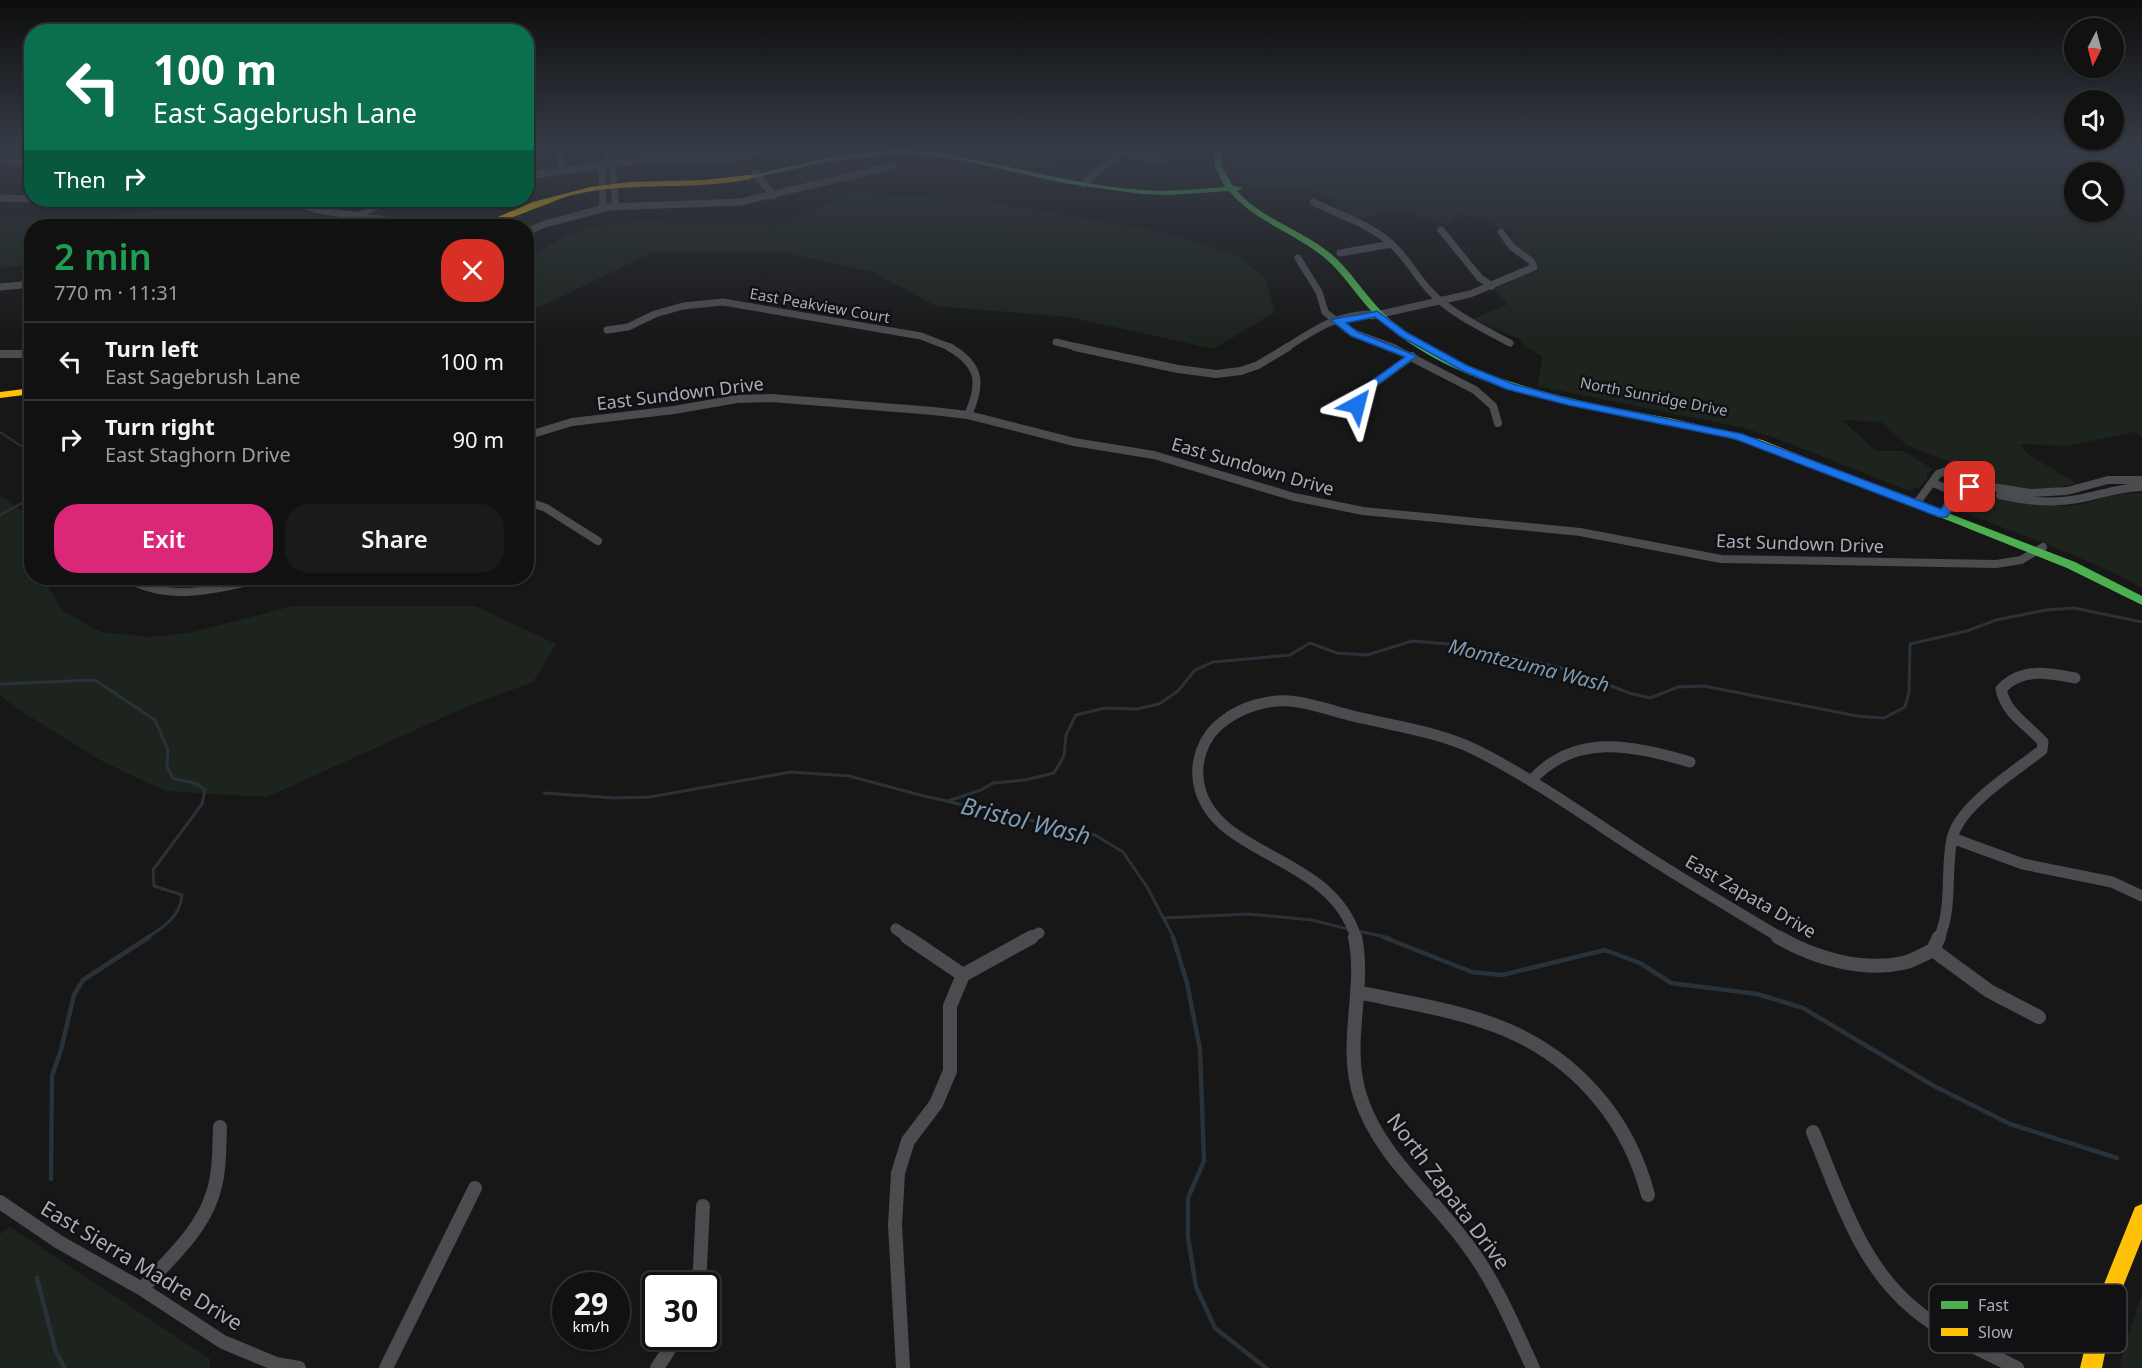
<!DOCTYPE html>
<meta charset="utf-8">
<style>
body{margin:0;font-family:"Noto Sans",sans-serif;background:#1a1a1a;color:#f1f3f6;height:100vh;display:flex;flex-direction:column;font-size:22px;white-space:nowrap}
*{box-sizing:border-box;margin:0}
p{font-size:20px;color:#9c9d9f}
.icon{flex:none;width:33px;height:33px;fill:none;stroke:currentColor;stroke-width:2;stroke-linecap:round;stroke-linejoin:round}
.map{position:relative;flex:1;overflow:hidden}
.details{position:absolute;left:24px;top:219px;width:510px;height:366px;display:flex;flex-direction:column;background:#111;border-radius:24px;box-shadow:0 2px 4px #0004,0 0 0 2px #303131}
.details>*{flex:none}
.hud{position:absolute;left:24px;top:24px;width:510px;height:183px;border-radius:24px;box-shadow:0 2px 4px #0004,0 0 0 2px #303131;background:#0b6e4f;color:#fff;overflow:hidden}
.needle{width:39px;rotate:186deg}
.buttons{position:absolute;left:2064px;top:18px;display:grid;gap:12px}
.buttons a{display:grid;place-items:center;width:60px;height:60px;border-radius:50%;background:#111;box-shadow:0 2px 4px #0004,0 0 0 2px #303131;font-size:30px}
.speed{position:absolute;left:552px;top:1272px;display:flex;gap:12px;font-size:30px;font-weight:700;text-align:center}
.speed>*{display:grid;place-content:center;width:78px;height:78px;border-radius:50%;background:#111;box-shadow:0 2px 4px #0004,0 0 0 2px #303131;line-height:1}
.speed small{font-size:15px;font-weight:400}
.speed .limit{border:3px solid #111;border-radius:9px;background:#fff;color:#111}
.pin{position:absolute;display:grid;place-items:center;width:51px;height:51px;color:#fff;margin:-26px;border-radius:12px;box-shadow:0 3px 9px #0006}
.me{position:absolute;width:66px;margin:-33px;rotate:38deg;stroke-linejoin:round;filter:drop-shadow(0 0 4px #0008)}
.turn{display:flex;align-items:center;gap:21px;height:126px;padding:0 30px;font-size:27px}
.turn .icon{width:78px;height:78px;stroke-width:2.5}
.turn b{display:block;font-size:42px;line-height:51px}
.then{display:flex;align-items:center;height:57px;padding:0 30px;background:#0003;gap:12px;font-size:22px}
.round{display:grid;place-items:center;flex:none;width:63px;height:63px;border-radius:24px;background:#1a1a1a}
.overview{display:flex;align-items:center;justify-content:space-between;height:102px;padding:0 30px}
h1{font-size:36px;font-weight:600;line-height:45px;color:#1e9e55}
.primary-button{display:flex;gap:12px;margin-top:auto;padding:12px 30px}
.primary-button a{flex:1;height:69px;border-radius:24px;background:#db2777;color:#fff;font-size:24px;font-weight:600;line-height:69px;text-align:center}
.primary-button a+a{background:#1a1a1a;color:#f1f3f6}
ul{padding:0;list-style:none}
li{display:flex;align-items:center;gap:18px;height:78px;padding:0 30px;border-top:2px solid #303131}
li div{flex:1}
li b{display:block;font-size:22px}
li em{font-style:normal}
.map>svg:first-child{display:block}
.green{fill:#1d241e;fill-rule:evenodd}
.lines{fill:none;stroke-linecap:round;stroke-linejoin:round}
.stream-far2{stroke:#2a3239;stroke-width:2}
.stream-far1{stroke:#2a3239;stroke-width:3}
.stream{stroke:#2a3239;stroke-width:4.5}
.street-far3{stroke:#4b4c50;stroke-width:7}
.street-far2{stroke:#4b4c50;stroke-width:8}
.street-far1{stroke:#4b4c50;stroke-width:11}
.street{stroke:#4b4c50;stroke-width:14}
.fast{fill:#4caf50;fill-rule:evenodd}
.slow{fill:#ffc107;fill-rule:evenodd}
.route{fill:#1a73e8;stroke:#114b97;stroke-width:1.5}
.labels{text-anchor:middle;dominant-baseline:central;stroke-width:5;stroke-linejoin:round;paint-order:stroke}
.far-street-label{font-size:15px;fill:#a8adb8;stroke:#111113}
.street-label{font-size:18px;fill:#a8adb8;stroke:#111113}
.water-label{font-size:20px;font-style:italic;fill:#7f9bb3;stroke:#111113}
.near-street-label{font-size:21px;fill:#a8adb8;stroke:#111113}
.near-water-label{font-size:24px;font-style:italic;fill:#7f9bb3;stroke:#111113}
.key{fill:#111113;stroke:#3e4045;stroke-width:1.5}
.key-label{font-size:16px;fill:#a8adb8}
</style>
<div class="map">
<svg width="2142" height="1368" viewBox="0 0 2142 1368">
<rect width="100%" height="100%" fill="#171717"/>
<path class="green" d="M976,149h102l-29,20 -76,-15z
M1231,149h911v288l-7,-5 -69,14 -46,-2 8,10 48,29 -23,6h-19l-35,-5 -44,-15 -5,-7 -43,-17 -26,-23 -39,-2 34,31h27l30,18 -6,5v5l-7,8 -13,3 -129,-51 -34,-11 -207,-42 6,-29 -19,-11 -4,-7 -47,-20 35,-15 -14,-15 44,-23c-6,-12 -23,-16 -28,-29l3,-4 -1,-2 -16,-4 -7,-6 -27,-7 -15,11 -50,-15 -42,10 -20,-10 6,-2 -6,-3 -6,-10 -42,-10 -22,5h-18c-9,-13 -21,-25 -16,-41zM2074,172h40v40h-40z
M848,193l125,6 186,32 80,25 27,24 9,32 -61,37 -144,-32 -133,-11 -65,-34 -94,-21h-122l-129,62v-55l37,-21 27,-10 47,-6 143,4z
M224,200h49l36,13 10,-5 -23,-8h46l-48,24 -17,2h-245l-1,39 -31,3v-52l93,4z
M2142,493v95c-56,-31 -118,-52 -177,-75l5,-16 6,-3 44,9 47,3 18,-2 29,-10z
M0,495l31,22 1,61h10l22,34 37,20 50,5 38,-4 104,-27h182l81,38 -23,38 -67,25 -199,90 -102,-6 -63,-30 -83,-51 -19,-15z
M10,1227l200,132v9h-210v-134z
M2142,1293v75h-22l1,-9z"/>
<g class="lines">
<path class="stream-far2" d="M0,432l24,16 8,27
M0,515l26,-14 6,-14"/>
<path class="stream-far1" d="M0,684l95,-4 60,40 13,30 -1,17 6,11 24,6 8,6 -3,14 -49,66 1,16 28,9c-2,22 -18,32 -36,43
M544,793l71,5 35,-1 141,-25 58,4 71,19 175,40 28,17 24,35 27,51
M948,801l33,-11 12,-7 32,-3 29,-7 10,-17 2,-21 10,-20 29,-7 32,1 22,-5 19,-13 17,-21 18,-8 77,-7 20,-12 27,10 30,2 45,-14 37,3 68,13 60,15 52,21 21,5 28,-11 26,-1 153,30 27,2 21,-11 4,-15 1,-48 57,-13 29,-11 50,-10 28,-2 68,14
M1164,918l84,-4 64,6 36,9
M1358,931l32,7"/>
<path class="stream" d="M1173,937l14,46 13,66 4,112 -16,37v39l8,50 19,41 51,40
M1383,937l89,35 30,3 103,-25 35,13 31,20 86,11 46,14 131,78 76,38 107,34
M51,1179l1,-103 9,-26 13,-55 9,-15 66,-43
M37,1278l19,74 9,16"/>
<path class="street-far3" d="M560,149l2,21
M1123,152l40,10
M4,161l28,3
M606,164l6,4 4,38
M755,173l19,23
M526,176l116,-16 84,-1 45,-10
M1084,184l13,-13 30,-22
M0,198l32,1
M34,200l66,3 31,-3
M283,200l35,10 107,16
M445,200l12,3 8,-3
M1313,202c25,12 52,21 74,38 18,14 27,34 42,50 22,24 53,38 81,53
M603,209l-1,-40 10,-20
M341,226l46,-26
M1441,230l39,48 12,8
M526,232l19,-8 64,-17 132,-5 151,-36
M1340,253l52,-9
M1298,258l21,34 6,20 24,19 46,17
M0,287l32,-3
M1372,316l98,-22 64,-27 -3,-6 -19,-14 -11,-15
M607,330l21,-3 27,-13 28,-8 40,-4 198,34 31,12
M1056,342l25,6
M1286,348c31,-20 52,-35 91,-34"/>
<path class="street-far2" d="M949,347c32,18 33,37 19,68
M1075,347l103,22 38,5 25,-3 17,-6 30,-18
M1391,347l84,43 18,16 5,17
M0,354h32
M1357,405l4,-12 51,-37
M526,436l46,-14 102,-12 63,-11 35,-1 161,13 35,4 106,27 80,13 140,42 69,14 217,21 141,27 275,5 25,-4 22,-13
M1933,483l25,10
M2000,495c26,6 52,9 78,4 22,-4 42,-12 64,-12
M526,501l20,7 52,33
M1916,504l22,-30 8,-3 47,16 37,6 37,-2 41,-11h34
M1943,514l20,-27 19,3
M126,578c44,25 93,11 139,0"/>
<path class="street-far1" d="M1531,781c43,-49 103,-36 159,-19
M1952,838l71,26 89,18 30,14
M896,929l13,9
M1030,938l9,-5
M1356,938c-24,-83 -137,-80 -156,-149 -7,-26 3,-54 25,-69 17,-13 44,-21 65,-19 21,2 43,10 63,15 41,10 87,16 125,35 53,27 103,62 153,95 49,32 100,62 150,92
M1939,938c14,-31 6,-66 13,-99 7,-34 64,-68 90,-89l1,-8c-16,-18 -37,-28 -42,-53 21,-22 47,-16 74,-11"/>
<path class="street" d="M907,937l56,38
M1355,937c11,53 -12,105 5,159 19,60 69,97 106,147 29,38 47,82 67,125
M1778,937c36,21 84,35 125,26 10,-2 21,-9 30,-13l6,-13
M1933,950l56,41 50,26
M1357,992c96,20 179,28 244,109 23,28 38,60 47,94
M1813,1132c26,62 47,133 101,177 30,25 68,41 103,59
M0,1202l59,40 83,47 81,53 53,22 23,4
M699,1286l4,-80
M142,1289c25,-28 58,-56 70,-93 8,-22 7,-46 8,-69
M386,1368l89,-180
M657,1368l21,-32
M903,1368l-8,-143 3,-52 10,-32 28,-37 14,-33v-65l13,-31 69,-38"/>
<path class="fast" d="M903,149c81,7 158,35 240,41 27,2 54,-1 82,-3l-10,-20 -1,-18h8v18l11,19 10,2 -6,3c25,28 65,39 94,63 24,20 39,51 65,70 80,60 178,76 273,94l5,3 -5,3c-96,-18 -204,-33 -282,-98 -24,-19 -38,-47 -61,-67 -30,-26 -71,-37 -97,-68l-59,4 -29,-1 -78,-11 -117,-26 -47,-4 -68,8 -83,18 -4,-2 87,-20z
M1901,495l174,67 67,34v9l-75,-37 -170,-68v-4z"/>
<path class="slow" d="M748,175h3v4c-59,12 -120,2 -179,16 -22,6 -78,33 -95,31l56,-24 57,-15 40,-5 74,-2z
M32,388v6l-32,4v-6z
M1669,418l93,22 145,58 -2,2h-8l-143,-56 -89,-21 -1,-2z
M2142,1204v35l-28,70 -12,59h-22l14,-59 41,-102z"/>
</g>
<linearGradient id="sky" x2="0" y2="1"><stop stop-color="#0d0d0d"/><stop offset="0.44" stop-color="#363c47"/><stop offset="1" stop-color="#363c47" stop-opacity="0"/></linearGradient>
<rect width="2142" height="341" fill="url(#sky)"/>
<path class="route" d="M1377,311l29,21 62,34 45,18 56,15 173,35 199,75 18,-25 11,-1 6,4 -11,5 -18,25h-8l-204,-78 -167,-34 -62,-16 -45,-19 -61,-34 -25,-19 -29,6 12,9 59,24 -52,38 -4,13h-8l-1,-2 5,-14 48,-34 -54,-21 -20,-16c4,-2 37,-6 46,-9z"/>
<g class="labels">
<g class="far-street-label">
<text transform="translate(820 305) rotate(10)">East Peakview Court</text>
<text transform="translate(1654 396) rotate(11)">North Sunridge Drive</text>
</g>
<g class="street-label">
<text transform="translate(680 393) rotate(-7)">East Sundown Drive</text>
<text transform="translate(1253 466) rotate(16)">East Sundown Drive</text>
<text transform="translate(1800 543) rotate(2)">East Sundown Drive</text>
<text transform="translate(1751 896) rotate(30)">East Zapata Drive</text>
</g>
<g class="water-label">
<text transform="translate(1529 665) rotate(14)">Momtezuma Wash</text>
</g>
<g class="near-street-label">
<text transform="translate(1449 1191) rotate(53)">North Zapata Drive</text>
<text transform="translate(142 1265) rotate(31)">East Sierra Madre Drive</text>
</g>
<g class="near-water-label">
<text transform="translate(1026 820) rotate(14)">Bristol Wash</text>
</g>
</g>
<rect x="1929" y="1284" width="198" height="69" rx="9" class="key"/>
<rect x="1941" y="1301" width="27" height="8" fill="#4caf50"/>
<rect x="1941" y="1328" width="27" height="8" fill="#ffc107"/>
<g class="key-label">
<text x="1978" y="1311">Fast</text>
<text x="1978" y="1338">Slow</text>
</g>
</svg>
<div class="buttons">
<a><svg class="needle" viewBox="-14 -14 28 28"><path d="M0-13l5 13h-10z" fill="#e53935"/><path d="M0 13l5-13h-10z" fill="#9c9d9f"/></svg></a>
<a><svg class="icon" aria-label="sound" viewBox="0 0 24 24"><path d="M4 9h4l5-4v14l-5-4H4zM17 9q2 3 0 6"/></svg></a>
<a><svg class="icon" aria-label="search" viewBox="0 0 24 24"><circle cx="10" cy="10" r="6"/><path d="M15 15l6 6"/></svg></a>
</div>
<div class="speed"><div>29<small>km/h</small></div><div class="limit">30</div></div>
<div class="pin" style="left:1970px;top:487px;background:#d93025"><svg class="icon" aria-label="arrive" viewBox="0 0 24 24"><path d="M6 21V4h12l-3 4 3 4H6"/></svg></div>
<svg class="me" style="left:1357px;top:405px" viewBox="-20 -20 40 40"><path d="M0-17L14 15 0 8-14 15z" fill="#1a73e8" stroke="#fff" stroke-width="4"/></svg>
<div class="hud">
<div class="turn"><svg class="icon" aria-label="left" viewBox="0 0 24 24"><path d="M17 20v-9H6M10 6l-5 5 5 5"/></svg><div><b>100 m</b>East Sagebrush Lane</div></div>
<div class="then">Then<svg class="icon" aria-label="right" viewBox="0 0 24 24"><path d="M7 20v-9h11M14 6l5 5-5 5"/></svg></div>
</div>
<section class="details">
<div class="overview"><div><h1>2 min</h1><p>770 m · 11:31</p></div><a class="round" style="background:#d93025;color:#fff"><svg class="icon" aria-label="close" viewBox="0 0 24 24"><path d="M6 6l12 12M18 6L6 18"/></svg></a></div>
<ul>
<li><svg class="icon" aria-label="left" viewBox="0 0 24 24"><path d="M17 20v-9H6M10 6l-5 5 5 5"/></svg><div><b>Turn left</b><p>East Sagebrush Lane</p></div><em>100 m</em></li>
<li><svg class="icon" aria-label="right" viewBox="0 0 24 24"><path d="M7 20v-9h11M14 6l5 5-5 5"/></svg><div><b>Turn right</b><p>East Staghorn Drive</p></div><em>90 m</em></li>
</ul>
<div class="primary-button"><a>Exit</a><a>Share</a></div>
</section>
</div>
